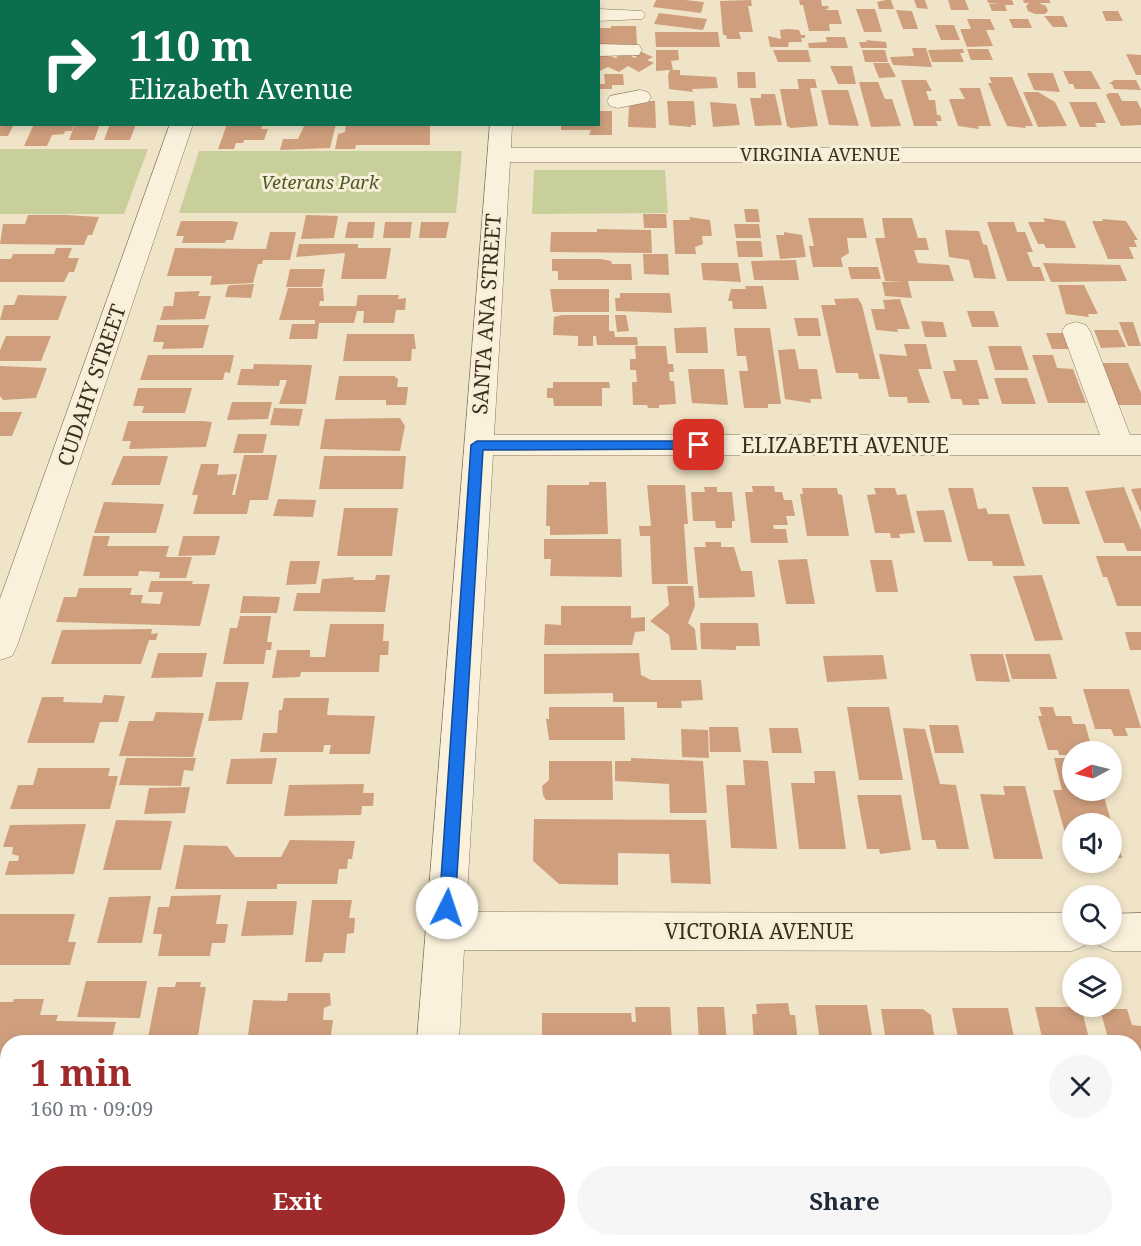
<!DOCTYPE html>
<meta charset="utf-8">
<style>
body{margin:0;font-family:"Noto Serif",serif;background:#f6f6f7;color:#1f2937;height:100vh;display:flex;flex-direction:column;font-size:22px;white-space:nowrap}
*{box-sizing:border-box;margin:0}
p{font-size:20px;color:#747a83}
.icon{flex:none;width:33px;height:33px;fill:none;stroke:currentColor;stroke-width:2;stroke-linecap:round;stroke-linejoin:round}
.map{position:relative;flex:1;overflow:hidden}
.side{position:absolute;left:0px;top:1035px;width:1142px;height:212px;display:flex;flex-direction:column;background:#fff;border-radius:24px 24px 0 0;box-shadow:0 3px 9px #0003}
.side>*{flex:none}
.guide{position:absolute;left:0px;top:0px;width:600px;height:126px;box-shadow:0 3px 9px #0003;background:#0b6e4f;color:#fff;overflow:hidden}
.needle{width:39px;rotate:263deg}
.tools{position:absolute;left:1062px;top:741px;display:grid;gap:12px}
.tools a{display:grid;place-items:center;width:60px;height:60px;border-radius:50%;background:#fff;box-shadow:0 3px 9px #0003;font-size:30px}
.pin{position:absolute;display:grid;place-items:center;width:51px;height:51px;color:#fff;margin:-26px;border-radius:12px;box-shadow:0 3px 9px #0006}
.me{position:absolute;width:66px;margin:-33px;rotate:4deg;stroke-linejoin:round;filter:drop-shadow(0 0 4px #0008)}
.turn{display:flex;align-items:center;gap:21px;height:126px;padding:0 30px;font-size:27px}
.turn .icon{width:78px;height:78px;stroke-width:2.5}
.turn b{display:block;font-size:42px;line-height:51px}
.round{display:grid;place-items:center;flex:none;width:63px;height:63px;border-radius:32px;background:#f6f6f7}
.overview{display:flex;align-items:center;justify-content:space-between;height:102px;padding:0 30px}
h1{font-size:36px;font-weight:700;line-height:45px;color:#9e2a2b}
.cta{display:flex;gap:12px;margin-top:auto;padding:12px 30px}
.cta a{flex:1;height:69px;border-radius:36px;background:#9e2a2b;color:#fff;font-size:24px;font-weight:700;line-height:69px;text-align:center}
.cta a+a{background:#f6f6f7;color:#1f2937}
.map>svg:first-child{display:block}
.green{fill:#c9cf9b}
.building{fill:#cf9f7d}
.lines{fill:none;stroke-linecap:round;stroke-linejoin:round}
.minor-casing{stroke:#8d765c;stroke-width:1}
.minor{fill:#faf1dc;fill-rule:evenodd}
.route{fill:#1a73e8;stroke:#114b97;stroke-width:1.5}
.labels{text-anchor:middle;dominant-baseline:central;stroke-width:6;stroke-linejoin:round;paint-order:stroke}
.far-street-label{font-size:18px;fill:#3d2e20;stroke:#f7eed8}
.far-park-label{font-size:18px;font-style:italic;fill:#4d5a26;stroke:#f7eed8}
.street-label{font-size:21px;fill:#3d2e20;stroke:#f7eed8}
</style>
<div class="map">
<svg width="1141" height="1246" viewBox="0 0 1141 1246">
<rect width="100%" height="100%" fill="#f0e4c8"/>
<path class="green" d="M0,149h148l-24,65h-124z
M199,151h263l-6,62h-277z
M534,170h131l3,43 -136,1z"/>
<path class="building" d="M656,0h29l19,2 -3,11 -48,-6z
M751,0l1,6h-4l5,26h-14l2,7h-14l-1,-4h-3l-3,-34z
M799,0h22l1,6h6l1,2 -4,2h13l4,14h-13l1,7h-21l-6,-26h-3z
M886,0h5l3,9h-15l-2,-7z
M914,0h11l3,9 -11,-1z
M948,0h17l4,10h-18z
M987,0h25l2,5h-9l2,6h-15l-3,-7h11l-12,-1z
M1023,0h26l2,3h-12l7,3 2,5 -3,3h-10l-7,-3 -2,-5 3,-3h-5z
M856,9h19l7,23h-18z
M896,10l16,1 6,18h-15z
M1102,11h16l5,10h-17z
M659,13l48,6 -4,11 -49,-6z
M1044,16h19l5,11h-15z
M967,19h23l5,11h-9l7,16 -26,1 -7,-18h11z
M1009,19h19l4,9h-19z
M935,25h19l6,15h-19z
M611,26h25l1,18 -2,2h-37v-18h13z
M787,29l12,1 2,5h4v3h-4l1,4h-13l-1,5h-18l-2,-11 13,3 -1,-9z
M655,32h63l2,15h-64z
M826,37h19l3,11h-39l-1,-5 19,-1z
M866,40l20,2 1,6h-26l-2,-6h8z
M912,48h14l6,19 -39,-2 -3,-8 24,-1z
M963,49l1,4h-4l4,9h-32l-4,-12z
M967,49h21l5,11h-22z
M637,50l16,7 -6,3 7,3 -15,9 -11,-6 -9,6 -11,-5 -10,5v-20l18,6 2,-1 -5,-2 7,-4 15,7 2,-1 -6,-3z
M656,50h22l1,10 -8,1 2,9h7v5l36,2 2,11 -26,1 1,3 -24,-3 -1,-14 2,-5 -14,1z
M773,50h35l3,12h-33z
M862,50h23l3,12h-23z
M1126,54l15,1v20h-5z
M873,63h16l7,14 -17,1z
M830,66h22l4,18h-18z
M1063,71h28l10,18h-26l-2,-5h-4z
M737,72h18l1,16h-18z
M1027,73h26l7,19 -26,-2z
M604,74h19l1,11h-12v4h-14v-5h7z
M989,77h23l21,49h-8l1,2 -19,-2 -19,-43h4z
M797,79h18l2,9h-7l8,38 -27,2 -4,-2 -7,-37h19z
M901,80h25l6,11h-6l3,9h6l2,15h3l2,6h-6l2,5h-24z
M1114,80h22l5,10 -27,-1 -2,-5h-3z
M859,82h19l7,17h7l9,27 -30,1z
M959,88h21l11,38h-13l1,3 -21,-3 -9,-27h16z
M821,90h27l11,36 -30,-1z
M1023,92h15l17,10 12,24 -29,1z
M1109,93h9l4,8h15l4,8v16l-20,1 -15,-31z
M761,94h14l7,31 -27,1 -5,-28h11z
M626,101h29l1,27 -28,-1 1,-21z
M667,101h27l2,24h-5v2l-22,-2z
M710,102l26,2 4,21 -27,2z
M1069,102h27l10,21h-11l2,4h-17z
M598,111h14v24h-23l2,-5h-30v-6h37z
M0,124h14l-6,12h-8z
M34,124h40l-2,7h-7l-1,3 -12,1 -5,11h-23z
M75,124h25l-6,16h-25z
M110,124h26l-6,16h-26z
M227,124h36l-2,5h7l-4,11h-20l-1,3h-7l-2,6h-16z
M305,124h31l-6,24 -50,2 3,-11h15z
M346,124h84v21h-74l-1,4h-20l3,-15 7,-2z
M744,209h14l2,13h-14z
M643,214h23l1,14h-23z
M28,215h39l32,2 -7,18h-4l-4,10 -84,-1 3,-20h22z
M306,215l32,1 -4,22 -33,1z
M689,217l21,3 2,16h-10l1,8 -8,3 1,7h-21l-2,-34h17z
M808,218h55l4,20h-20l2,15 -8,5 2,9h-30l-4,-21h5z
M882,218h30l6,20h8l3,12h-15l4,13 31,2 5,16h-46l4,17 -27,-2 -3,-14 22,-1h-19l-10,-43h10z
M1043,218l22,3 11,27h-30l-2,-4h-6l-10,-22h17z
M1102,219l24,2 12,19h-4l3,7h-8l5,12h-26l-16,-38h11z
M181,221h50l7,1 -5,18h-7l-1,3h-43l2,-7h-8z
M348,222h27l-2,16h-28z
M385,222h27l-2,16h-27z
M421,222h28l-3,16h-27z
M987,222h27l3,10h8l8,20h-6l6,15h7l5,14h-38z
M734,224h25l2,14h-25z
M597,229l54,1 1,23 -102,-1 1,-20h46z
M945,230l34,1 4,13 4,1 9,34 -22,-1 -5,-18 -20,-3z
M270,232h26l-6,28h-27l-1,4h-4l-5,19 -43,2 2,-9h-45l8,-28 91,1z
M784,232l18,3 4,22 -26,2 -4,-24h8z
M736,241h25l2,16h-25z
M299,244h59v4h33l-5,31h-45l4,-26 -49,4z
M56,248h16l-4,10h11l-5,14h-5l-5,10h-64v-23h11l2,-5h41z
M643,254h25l1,21 -25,-1z
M552,259h49l10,2 1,3h19l1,16h-74v-9h-6z
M796,260l3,20h-45l-3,-19z
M701,263h37l3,19 -38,-2z
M1043,263l77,2 7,16 -76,1z
M848,267h30l3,12h-30z
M290,269h35l-3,18h-36z
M254,284l-3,14 -26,-1 3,-11 3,-1z
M1058,285h26l14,29h-10l1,3 -23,-3z
M745,286h18l4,23h-34l-1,-8h-4l3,-12h15z
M288,288h35l1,13h-4l-1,5h37l2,-11h41l-1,4 8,-1 -1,12h-9l-2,13h-31l1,-12h-7l-3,12h-35l-2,16h-28l3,-15h23v-4h-36z
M550,289h59v23h-56z
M200,291l-2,5h13l-6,23 -45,1 4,-14h9l2,-14z
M620,293h50l2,20 -56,-2 -1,-13h5z
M18,295l49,1 -9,24h-58l4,-15h10z
M858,298l4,7 18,74h-21l-1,-6h-22l-15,-68h15l-2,-6z
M900,299l10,30h-13l1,3 -22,-2 -5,-21h14l-2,-9z
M967,311h27l5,16h-27z
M562,315h47v16h5l1,6h22l1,8h-41l-1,-9h-3v10h-15v-10l-25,-1 1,-18z
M615,315h11l3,16 -12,1z
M794,318h24l3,18h-23z
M921,321l22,1 4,15h-22z
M1119,322h14l8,24h-13z
M157,325h52l-6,23 -41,1 2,-7h-11z
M706,327l2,26h-32l-2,-25z
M734,328h36l11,76h-13v4h-24l-5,-37h9l-2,-15h-9z
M1094,330h24l8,17 -25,1z
M1046,333h24l6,16h-24z
M347,334h67l2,15h-4l-1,12h-68z
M6,336h45l-10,25h-41v-11z
M904,344h22l6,25h-14l12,34h-22l-1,-6h-18l-10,-43 28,2z
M635,346h31l2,18h5l1,8h-5l1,9h4l2,23 -17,1v3h-11l-1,-3h-14l-1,-23h5l-1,-12h-6v-11h6z
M988,346h33l8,24h-34z
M795,349l4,20h18l5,30h-12l1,4 -26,-4 -7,-49z
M148,355h86l-4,18 -5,-1 -2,8h-83z
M1032,355h21l4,13 16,1 13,34h-38z
M953,360h24l12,39h-11l2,6h-17l-2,-6h-10l-8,-28h13z
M1094,363h34l13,30v12h-31z
M254,364l58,1 -6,39h-27l8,-24h-7l-1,6 -42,-1 4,-16h12z
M0,366l47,2 -11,30 -33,2 -3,-4z
M688,369h36l4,36 -36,-2z
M339,376h55l4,3 -1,8h11l-2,18h-20v-5h-51z
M994,378h33l9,26h-34z
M553,382h56l1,6h-8v18h-48l-1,-8h-6v-10h6z
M138,388h54l-7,25h-43l2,-7h-11z
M232,402h40l-4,17 -41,1z
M274,408l29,1 -4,17 -29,-1z
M0,412h22l-10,24h-12z
M400,418l5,8 -5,25 -80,-2 5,-30z
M128,421h75l9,1 -6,25 -77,2 2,-8h-9z
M238,434h29l-4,19h-30z
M244,455h33l-9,45h-18l-3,14h-54l5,-19h-6l9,-31h18l-2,11 20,-1 -5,21h3z
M123,456h45l-8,29h-49z
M324,456h82l-3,33h-84z
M589,482h17l2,52 -58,1v-9h-4l1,-41h42z
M647,485h38l3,39h-4l4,60h-36l-2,-48h-10l-1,-10h12z
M752,486h22l1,6h7l2,8h8l3,16h-9l2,9h-15l1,4h12l2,14h-37l-6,-51h8z
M704,487h13v5h15l3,29h-3v7h-16l-1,-7h-22l-2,-29h14z
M1032,487h36l12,37h-37z
M1124,487l17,43v21h-14l-3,-8h-20l-19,-52z
M802,488h35l1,6 4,1 7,41h-42l-7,-42h3z
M874,488h21l2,7 9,-1 9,39 -16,1 1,4h-9l-1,-5h-15l-8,-38 9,-1z
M948,488h25l5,21 8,-1 2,6h21l16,52h-32l-1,-5h-24z
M1141,488v25l-10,-24z
M278,499l38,1 -3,17 -40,-1z
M104,502l60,2 -8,29h-62z
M344,508h54l-6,48h-55z
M944,510l8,32h-28l-8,-31z
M93,536h17l-3,10h62l-3,11h26l-6,21h-27l1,-6 -21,-1 -1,5h-55z
M183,536h37l-5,19 -37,1z
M544,539h77l1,38 -72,-1 1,-17h-7z
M705,542h16v5h13l7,24h11l3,26 -56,1 -5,-51h12z
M1096,556h45v50h-24l-10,-29h-4z
M807,559l8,45h-29l-8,-44z
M870,560h22l6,32h-22z
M290,561h30l-4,23 -30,1z
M376,575h14l-5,37 -92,-1 4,-18h23l2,-14 32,-2 -1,3h22z
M1042,575l21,65 -28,1 -22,-65z
M151,581h42l-1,3h18l-10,42 -144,-4 8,-25h12l3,-9h53l-2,7h13l-2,8 19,1 3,-12h-15z
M667,586h26l2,20 -7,17 7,6 2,21h-26l-2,-15 -19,-14 19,-16z
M243,596l37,1 -3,16h-37z
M561,606h70v12l14,-1v14l-10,1 -3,13h-88l1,-21 16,1z
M240,616h31l-4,26h5l-1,8h-5l-2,14h-41l7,-36h7z
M700,623h58l2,23h-24v4l-35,-1z
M330,624h54l-1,17h6l-1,14h-8l-1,17h-78l-1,5 -28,1 5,-28h33v7h15z
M152,629l-1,5 7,-1 -2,7h-7l-8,24h-90l11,-34z
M1125,632h16v18h-11z
M158,653h49l-5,24 -51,1z
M639,653l2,22 10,5h50l2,20 -22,1 1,7h-25v-6h-44v-9l-69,1v-40z
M970,654h33l7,28 -34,-1z
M1005,654h45l7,25h-45z
M883,655l4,24 -60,3 -4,-26z
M216,682h33l-7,38 -34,1z
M1083,689h46l12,39h-16l3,8h-14l-3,-7h-16z
M104,695l21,1 -7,26h-18l-6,21h-67l15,-46h22l-1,5 39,1z
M284,698h45l-2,17 48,1 -5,38h-41l2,-9h-7l-1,7h-63l3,-19h14l2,-23h3z
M549,707h75l1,33h-76l-3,-21h3z
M847,707h42l14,73h-44z
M1039,707h14l3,9h15l2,8h12l8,28 -20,-2 -1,5h-13l-1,-5h-10l-10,-34h4z
M156,712l48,1 -11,44 -74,-1 10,-35h24z
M929,725h29l6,28h-29z
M709,727h29l3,25h-31z
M769,728h29l4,25h-30z
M903,728l22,1 15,55 16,1 13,64h-32l-2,-9h-13z
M681,729l27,1 1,28 -27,-1z
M126,758h70l-3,13 -9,-1 -3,16 -62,-1z
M277,758l-5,26h-46l5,-25z
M631,758l72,3 4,52h-37l-1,-29 -54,-3v-20h16z
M1054,758h18v32h30l10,34h-40v34l-19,-68h9z
M743,760l25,1 9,88 -46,-1 -5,-63h19z
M549,761h63l1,39h-67l-3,-5 -1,-9 7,-6z
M38,768h72l-2,8h10l-8,33h-100l8,-24h15z
M814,771h21l11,78h-47l-8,-66h24z
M364,784l-1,9h11l-1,13h-11l-1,9 -77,1 5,-31z
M1003,786h22l18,73h-49l-14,-65 25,1z
M190,787l-5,26 -41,1 5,-26z
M857,795h44l10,55 -31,4 -1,-5h-12z
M534,819l172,1 5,64 -40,-1 -2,-29 -51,-1v32l-59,-1 -26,-23z
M116,820l56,1 -11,49h-58z
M86,824l-12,50 -69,1 4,-14h9l1,-5 -7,-2 1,-7h-10l7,-22z
M1112,824l10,34h-10z
M290,840l65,1 -3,18h-4l-1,10h-8l-2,15h-60v5h-102l9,-44 43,1 8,11h46z
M221,895l-5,29h12l-3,19h-13l-2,13h-52l4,-22h-9l5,-27h11l2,-11z
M151,896l-9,47h-45l12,-46z
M312,900h40l-3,18h6l-1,15 -7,1 -2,19h-21l-2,9h-17z
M247,901h50l-4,34 -52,1z
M0,914h75l-7,28h8l-6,23h-70z
M86,981h61l-7,37 -63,-1z
M176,982h25l-1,5h6l-9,55h-50l11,-55h17z
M288,993h42l1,12 -7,3 -1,12h10l-3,22h-83l6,-42 34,1z
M14,999h30l-4,16h18l-2,6 60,1 -5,20h-103v31h-8l2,-10h-2v-61h13z
M788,1003l2,12h5l3,27h-44l-2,-28h5l-1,-10z
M815,1005h52l6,37h-53z
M635,1007h35l2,35h-130v-29h89l1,9h4z
M697,1007h27l3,35h-28z
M1035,1007h46l9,35h-47z
M952,1008h56l7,34h-56z
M881,1009h42l8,6 4,27h-49z
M1100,1009h27l5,16 9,1v81h-7v-65h-25z
M0,1081h8v65h-8z
M1134,1159l7,22v22h-7z
M0,1226h8v13h30l-2,7h-36z
M516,1239h138v7h-138z
M700,1239h42l1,7h-43z"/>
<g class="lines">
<g class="minor-casing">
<path id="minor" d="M215,0h20v2h-20z
M446,0h32l1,2h-32z
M498,0h20v2h-20z
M598,9l44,2 3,4 -3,4 -44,2z
M598,44l41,1 3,5 -3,5 -41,1z
M640,90l8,2 3,5 -3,5 -30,6 -8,-2 -3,-5 3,-5z
M170,124h23l-176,522 -5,10 -12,4v-61z
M490,124h22l-1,24h630v14h-631l-16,273h606l-38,-104 4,-6 10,-3 10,3 4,6 40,104h11v20h-648l-27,457 606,1v21h19l-5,11 -14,6 -608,-1 -5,92h-42z
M1141,913v38h-29l-14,-6 -5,-11h19v-20z
M402,1239h46v7h-46z"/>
</g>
<use href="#minor" class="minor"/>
</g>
<path class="route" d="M477,441h222l6,4 -6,4 -216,1 -28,458 -2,5 -6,2 -6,-2 -2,-5 32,-463z"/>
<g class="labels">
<g class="far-street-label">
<text x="820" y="154">VIRGINIA AVENUE</text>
</g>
<g class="far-park-label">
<text x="320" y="182">Veterans Park</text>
</g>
<g class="street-label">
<text transform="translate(486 314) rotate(-86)">SANTA ANA STREET</text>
<text transform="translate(91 385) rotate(-71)">CUDAHY STREET</text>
<text x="845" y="445">ELIZABETH AVENUE</text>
<text x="759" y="931">VICTORIA AVENUE</text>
</g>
</g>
</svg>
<div class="tools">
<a><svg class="needle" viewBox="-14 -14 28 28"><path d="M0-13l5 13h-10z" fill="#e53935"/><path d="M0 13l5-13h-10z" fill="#747a83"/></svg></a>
<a><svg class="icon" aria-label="sound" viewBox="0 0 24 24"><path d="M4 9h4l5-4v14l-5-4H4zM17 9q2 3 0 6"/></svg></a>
<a><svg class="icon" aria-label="search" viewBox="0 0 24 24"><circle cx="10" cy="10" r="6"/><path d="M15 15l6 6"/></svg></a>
<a><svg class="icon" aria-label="layers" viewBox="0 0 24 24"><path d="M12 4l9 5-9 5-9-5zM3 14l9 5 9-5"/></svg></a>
</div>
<div class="pin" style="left:699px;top:445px;background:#d93025"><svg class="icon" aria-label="arrive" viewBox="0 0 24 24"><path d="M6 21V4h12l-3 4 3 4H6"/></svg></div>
<svg class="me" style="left:447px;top:908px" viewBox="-20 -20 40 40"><circle r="19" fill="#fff"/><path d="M0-13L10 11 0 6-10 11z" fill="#1a73e8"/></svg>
<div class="guide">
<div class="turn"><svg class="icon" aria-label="right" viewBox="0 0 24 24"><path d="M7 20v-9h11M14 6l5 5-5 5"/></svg><div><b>110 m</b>Elizabeth Avenue</div></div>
</div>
<section class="side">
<div class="overview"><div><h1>1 min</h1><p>160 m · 09:09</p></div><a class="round"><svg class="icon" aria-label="close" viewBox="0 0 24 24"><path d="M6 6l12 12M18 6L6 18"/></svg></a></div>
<div class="cta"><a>Exit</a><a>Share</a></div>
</section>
</div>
